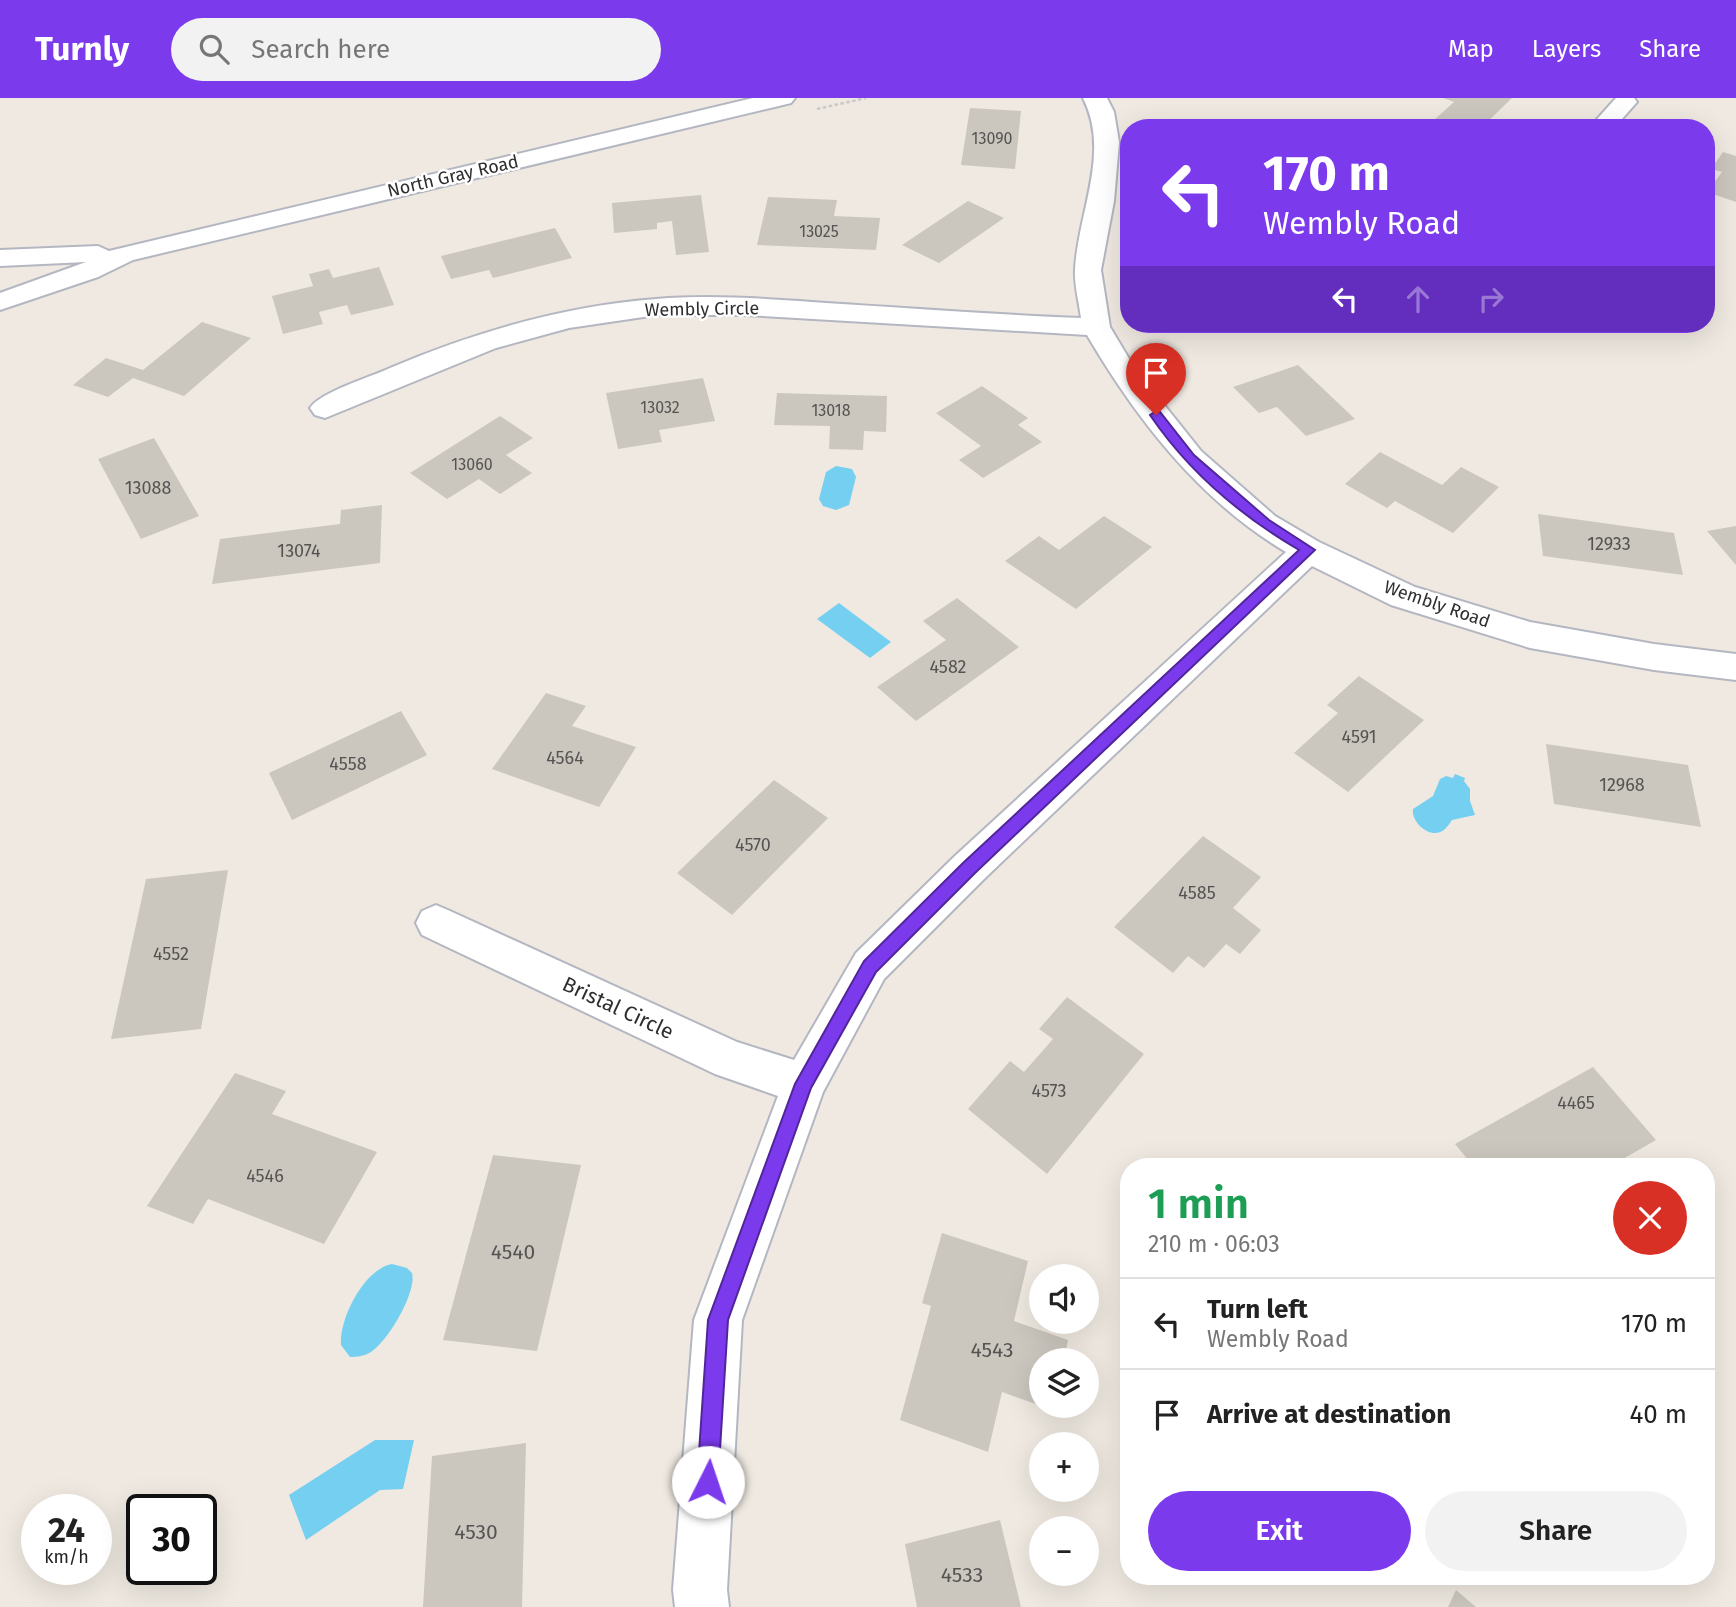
<!DOCTYPE html>
<meta charset="utf-8">
<style>
body{margin:0;font-family:"Fira Sans",sans-serif;background:#f2f2f2;color:#222;height:100vh;display:flex;flex-direction:column;font-size:26px;white-space:nowrap}
*{box-sizing:border-box;margin:0}
p{font-size:23px;color:#767676}
.icon{flex:none;width:38px;height:38px;fill:none;stroke:currentColor;stroke-width:2;stroke-linecap:round;stroke-linejoin:round}
.map{position:relative;flex:1;overflow:hidden}
.side{position:absolute;left:1120px;top:1060px;width:595px;height:427px;display:flex;flex-direction:column;background:#fff;border-radius:28px;box-shadow:0 7px 28px #0002}
.side>*{flex:none}
.top-card{position:absolute;left:1120px;top:21px;width:595px;height:214px;border-radius:28px;box-shadow:0 7px 28px #0002;background:#7c3aed;color:#fff;overflow:hidden}
.buttons{position:absolute;left:1029px;top:1166px;display:grid;gap:14px}
.buttons a{display:grid;place-items:center;width:70px;height:70px;border-radius:50%;background:#fff;box-shadow:0 7px 28px #0002;font-size:35px}
.speed{position:absolute;left:21px;top:1396px;display:flex;gap:14px;font-size:35px;font-weight:700;text-align:center}
.speed>*{display:grid;place-content:center;width:91px;height:91px;border-radius:50%;background:#fff;box-shadow:0 7px 28px #0002;line-height:1}
.speed small{font-size:18px;font-weight:400}
.speed .limit{border:4px solid #111;border-radius:10px;background:#fff;color:#111}
.pin{position:absolute;display:grid;place-items:center;width:60px;height:60px;color:#fff;margin:-72px -30px;border-radius:50% 50% 50% 0;rotate:-45deg;box-shadow:0 0 7px #0007}
.pin .icon{rotate:45deg}
.me{position:absolute;width:77px;margin:-38px;rotate:4deg;stroke-linejoin:round;filter:drop-shadow(0 0 5px #0008)}
.turn{display:flex;align-items:center;gap:24px;height:147px;padding:0 28px;font-size:32px}
.turn .icon{width:91px;height:91px;stroke-width:2.5}
.turn b{display:block;font-size:49px;line-height:60px}
.lanes{display:flex;align-items:center;height:66px;padding:0 28px;background:#0003;justify-content:center;gap:35px;direction:ltr}
.lanes .off{opacity:.35}
.round{display:grid;place-items:center;flex:none;width:74px;height:74px;border-radius:37px;background:#f2f2f2}
.headline{display:flex;align-items:center;justify-content:space-between;height:119px;padding:0 28px}
h1{font-size:42px;font-weight:600;line-height:52px;color:#1e9e55}
.button{display:flex;gap:14px;margin-top:auto;padding:14px 28px}
.button a{flex:1;height:80px;border-radius:42px;background:#7c3aed;color:#fff;font-size:28px;font-weight:600;line-height:80px;text-align:center}
.button a+a{background:#f2f2f2;color:#222}
ul{padding:0;list-style:none}
li{display:flex;align-items:center;gap:21px;height:91px;padding:0 28px;border-top:2px solid #e0e0e0}
li div{flex:1}
li b{display:block;font-size:26px}
li em{font-style:normal}
header{display:flex;align-items:center;gap:42px;box-sizing:border-box;height:98px;padding:0 35px;background:#7c3aed;color:#fff}
header strong{font-size:33px}
nav{display:flex;gap:38px;margin-inline-start:auto;font-size:24px}
.search{width:490px;height:63px;background:#f2f2f2;display:flex;align-items:center;gap:18px;box-sizing:border-box;padding:0 24px;border-radius:38px;color:#767676;font-size:26px}
.map>svg:first-child{display:block}
.water{fill:#75cff0}
.building{fill:#cbc7bf}
.lines{fill:none;stroke-linecap:round;stroke-linejoin:round}
.minor-casing{stroke:#b4b7c1;stroke-width:4}
.path{stroke:#c9c9c9;stroke-width:2.5;stroke-dasharray:3.5 2.5;stroke-linecap:butt}
.minor{fill:#fff;fill-rule:evenodd}
.route{fill:#7c3aed;stroke:#51269a;stroke-width:2}
.labels{text-anchor:middle;dominant-baseline:central;stroke-width:5;stroke-linejoin:round;paint-order:stroke}
.far-number-label{font-size:16px;fill:#555452}
.far-street-label{font-size:18px;fill:#2e2e2e;stroke:#fff}
.number-label{font-size:18px;fill:#555452}
.street-label{font-size:21px;fill:#2e2e2e;stroke:#fff}
.near-number-label{font-size:21px;fill:#555452}
</style>
<header>
<strong>Turnly</strong>
<div class="search"><svg class="icon" aria-label="search" viewBox="0 0 24 24"><circle cx="10" cy="10" r="6"/><path d="M15 15l6 6"/></svg>Search here</div>
<nav><a>Map</a><a>Layers</a><a>Share</a></nav>
</header>
<div class="map">
<svg width="1736" height="1509" viewBox="0 0 1736 1509">
<rect width="100%" height="100%" fill="#efe9e1"/>
<path class="water" d="M836,368l16,3 4,8 -7,28 -13,5 -13,-4 -4,-7 7,-27z
M839,505l52,39 -21,16 -53,-39z
M1455,676l10,4 -1,3 6,8v12l5,14 -23,5c-2,3 -4,6 -7,9 -13,12 -34,-6 -32,-20l20,-13 7,-17 6,-3 7,2z
M392,1166l15,4 5,5c5,19 -24,68 -41,79 -6,4 -14,5 -21,5l-9,-12c-2,-26 23,-76 51,-81z
M375,1342h39l-11,49 -23,1 -74,50 -17,-45z"/>
<path class="building" d="M1443,0h69l-31,30h-25l-22,-8 20,-18z
M970,10l51,3 -6,58 -54,-4z
M1225,23l6,7h-38v-2z
M1723,54l13,4v46l-29,-10 15,-20 -11,-3z
M701,97l8,57 -33,3 -4,-34 -15,2v6l-43,4 -2,-30z
M768,99l69,3 -3,16 46,2 -4,32 -119,-5z
M968,103l36,17 -65,45 -37,-18z
M555,130l17,30 -79,20 -4,-8 -38,9 -10,-23z
M379,169l15,38 -43,10 -4,-10 -28,7 4,12 -40,10 -11,-38 41,-10 -4,-12 20,-5 4,9z
M202,224l49,16 -67,58 -51,-18 -25,19 -35,-12 33,-27 37,12z
M1348,226h112l2,4 -112,2z
M1538,226h33v1l-24,6z
M1298,267l57,54 -49,17 -29,-29 -18,6 -26,-26z
M703,280l12,43 -56,9 3,12 -44,7 -12,-56z
M982,288l46,32 -10,7 24,17 -59,36 -24,-18 22,-14 -45,-33z
M777,295l110,3 -1,36 -22,-1 -1,19 -34,-1 1,-23 -56,-1z
M500,318l33,22 -27,17 26,18 -32,21 -21,-15 -32,20 -37,-26z
M154,340l45,78 -58,23 -43,-80z
M1380,354l62,33 19,-18 38,20 -46,46 -58,-32 -8,7 -42,-24z
M382,407l-2,58 -168,21 8,-45 120,-15 1,-14z
M1538,416l136,19 9,42 -140,-19z
M1104,418l48,31 -76,62 -71,-48 34,-25 20,14z
M1736,428v39l-29,-34z
M957,500l62,49 -103,74 -39,-34 69,-47 -23,-19z
M1359,578l65,44 -76,72 -54,-39 44,-40 -11,-8z
M546,595l40,13 -14,20 64,21 -37,60 -107,-38z
M401,613l26,44 -135,65 -23,-47z
M1546,646l142,21 13,62 -147,-23z
M774,682l54,38 -96,97 -55,-42z
M1203,738l58,41 -28,31 28,22 -21,24 -14,-10 -22,24 -16,-12 -15,17 -59,-46z
M228,772l-27,159 -90,10 35,-160z
M1067,899l77,57 -97,120 -79,-65 42,-48 14,11 29,-33 -14,-10z
M1593,969l63,73 -47,27h-135l-19,-23z
M235,975l51,18 -14,23 105,38 -53,92 -116,-45 -15,25 -46,-18z
M493,1057l88,10 -44,186 -94,-11z
M942,1135l86,28 -14,60 54,19 -4,20h-23v46l-39,-14 -14,60 -88,-32 31,-114 -9,-3z
M526,1345l-4,164h-99l9,-151z
M1000,1422l21,87h-104l-12,-63z
M1456,1492l20,17h-28z"/>
<g class="lines">
<g class="minor-casing">
<path id="minor" d="M753,0h42l-4,5 -8,2 -650,155 -35,17 -98,33v-17l86,-31 -86,4v-16l98,-4 11,5z
M1083,0h24l7,14 5,30 -5,59 -13,69 9,57 24,40 67,84 74,65 44,26 96,45 115,35 124,22 82,10v26l-82,-10 -124,-22 -139,-43 -79,-39 -329,314 -99,99 -61,113 -81,228 -15,270 2,17h-54l-2,-17 21,-270 84,-224 -63,-22 -293,-139 -6,-12 6,-12 14,-6 14,6 287,131 57,18 62,-107 99,-97 331,-304c-86,-51 -149,-132 -199,-217l-340,-20h-90l-88,13 -73,20 -171,70 -10,-3 -5,-7c10,-16 61,-31 80,-40 85,-36 174,-62 266,-69 62,-5 125,1 186,5 80,5 159,11 239,14 -2,-16 -7,-33 -6,-49 3,-57 36,-116 8,-171z
M1616,0h18l3,4 -23,26h-25z"/>
</g>
<path class="path" d="M817,11l49,-11"/>
<use href="#minor" class="minor"/>
</g>
<path class="route" d="M1156,313l4,1 34,43 75,65 46,30 -340,323 -99,99 -65,116 -83,232 -10,162 -3,7 -7,3 -8,-3 -3,-7 11,-162 87,-236 69,-123 99,-98 336,-313c-58,-34 -111,-79 -149,-135z"/>
<g class="labels">
<g class="far-number-label">
<text x="992" y="40">13090</text>
<text x="819" y="133">13025</text>
<text x="660" y="309">13032</text>
<text x="831" y="312">13018</text>
<text x="472" y="366">13060</text>
</g>
<g class="far-street-label">
<text transform="translate(453 78) rotate(-13)">North Gray Road</text>
<text transform="translate(702 211) rotate(-1)">Wembly Circle</text>
<text transform="translate(1437 506) rotate(19)">Wembly Road</text>
</g>
<g class="number-label">
<text x="148" y="390">13088</text>
<text x="1609" y="446">12933</text>
<text x="299" y="453">13074</text>
<text x="948" y="569">4582</text>
<text x="1359" y="639">4591</text>
<text x="565" y="660">4564</text>
<text x="348" y="666">4558</text>
<text x="1622" y="687">12968</text>
<text x="753" y="747">4570</text>
<text x="1197" y="795">4585</text>
<text x="171" y="856">4552</text>
<text x="1049" y="993">4573</text>
<text x="1576" y="1005">4465</text>
<text x="265" y="1078">4546</text>
</g>
<g class="street-label">
<text transform="translate(618 910) rotate(25)">Bristal Circle</text>
</g>
<g class="near-number-label">
<text x="513" y="1154">4540</text>
<text x="992" y="1252">4543</text>
<text x="476" y="1434">4530</text>
<text x="962" y="1477">4533</text>
</g>
</g>
</svg>
<div class="buttons">
<a><svg class="icon" aria-label="sound" viewBox="0 0 24 24"><path d="M4 9h4l5-4v14l-5-4H4zM17 9q2 3 0 6"/></svg></a>
<a><svg class="icon" aria-label="layers" viewBox="0 0 24 24"><path d="M12 4l9 5-9 5-9-5zM3 14l9 5 9-5"/></svg></a>
<a>+</a>
<a>−</a>
</div>
<div class="speed"><div>24<small>km/h</small></div><div class="limit">30</div></div>
<div class="pin" style="left:1156px;top:317px;background:#d93025"><svg class="icon" aria-label="arrive" viewBox="0 0 24 24"><path d="M6 21V4h12l-3 4 3 4H6"/></svg></div>
<svg class="me" style="left:708px;top:1384px" viewBox="-20 -20 40 40"><circle r="19" fill="#fff"/><path d="M0-13L10 11 0 6-10 11z" fill="#7c3aed"/></svg>
<div class="top-card">
<div class="turn"><svg class="icon" aria-label="left" viewBox="0 0 24 24"><path d="M17 20v-9H6M10 6l-5 5 5 5"/></svg><div><b>170 m</b>Wembly Road</div></div>
<div class="lanes"><svg class="icon" aria-label="left" viewBox="0 0 24 24"><path d="M17 20v-9H6M10 6l-5 5 5 5"/></svg><svg class="icon off" aria-label="ahead" viewBox="0 0 24 24"><path d="M12 20V5M6 11l6-6 6 6"/></svg><svg class="icon off" aria-label="right" viewBox="0 0 24 24"><path d="M7 20v-9h11M14 6l5 5-5 5"/></svg></div>
</div>
<section class="side">
<div class="headline"><div><h1>1 min</h1><p>210 m · 06:03</p></div><a class="round" style="background:#d93025;color:#fff"><svg class="icon" aria-label="close" viewBox="0 0 24 24"><path d="M6 6l12 12M18 6L6 18"/></svg></a></div>
<ul>
<li><svg class="icon" aria-label="left" viewBox="0 0 24 24"><path d="M17 20v-9H6M10 6l-5 5 5 5"/></svg><div><b>Turn left</b><p>Wembly Road</p></div><em>170 m</em></li>
<li><svg class="icon" aria-label="arrive" viewBox="0 0 24 24"><path d="M6 21V4h12l-3 4 3 4H6"/></svg><div><b>Arrive at destination</b></div><em>40 m</em></li>
</ul>
<div class="button"><a>Exit</a><a>Share</a></div>
</section>
</div>
